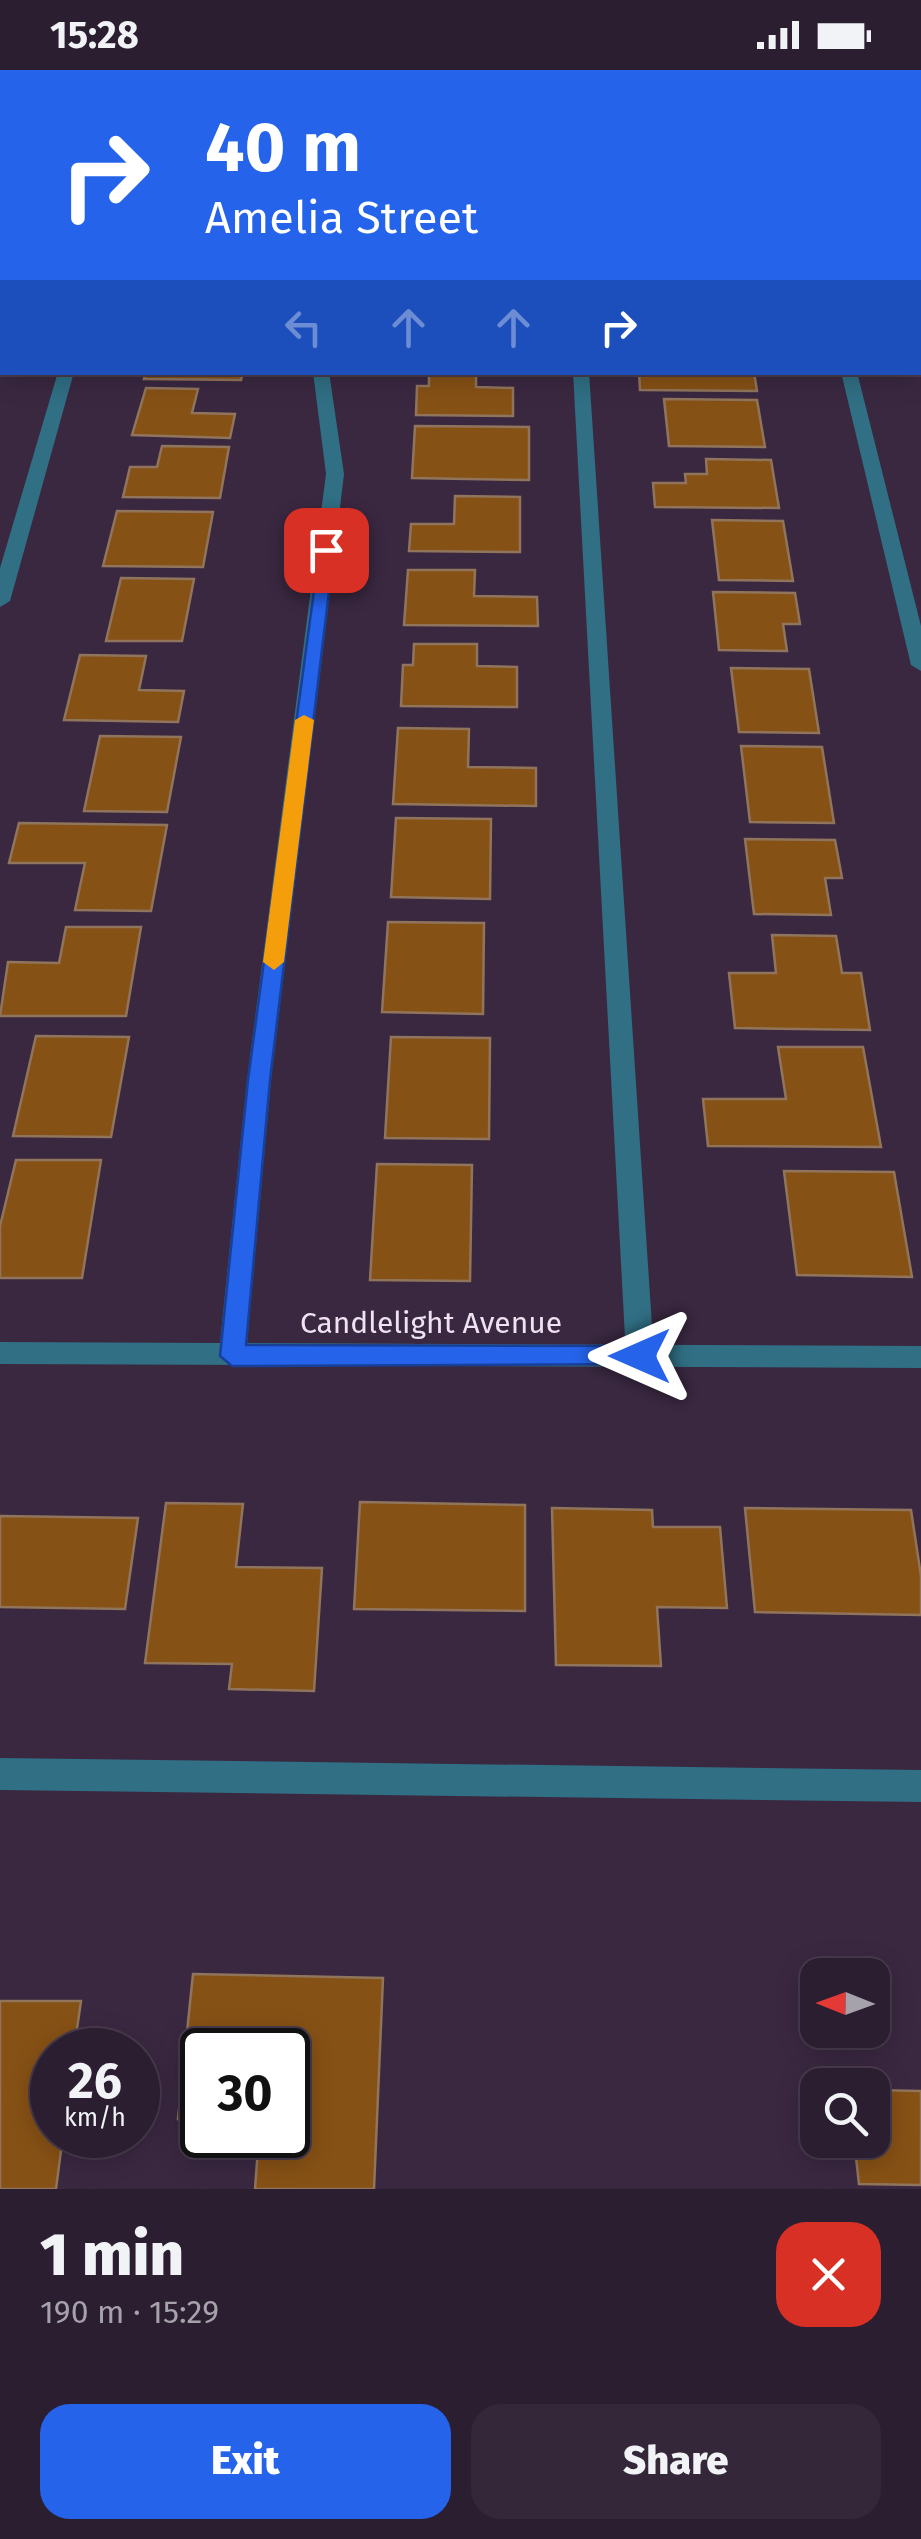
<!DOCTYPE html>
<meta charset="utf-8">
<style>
body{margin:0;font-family:"Fira Sans",sans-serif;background:#342739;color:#f1f3f6;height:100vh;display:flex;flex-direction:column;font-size:38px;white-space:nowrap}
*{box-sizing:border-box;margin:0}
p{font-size:32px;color:#a6a2ab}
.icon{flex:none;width:55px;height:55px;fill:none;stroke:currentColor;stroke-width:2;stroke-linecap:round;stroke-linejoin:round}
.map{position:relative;height:2119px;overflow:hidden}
.panel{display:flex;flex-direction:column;background:#2c1e31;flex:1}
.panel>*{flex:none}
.top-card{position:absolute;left:0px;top:0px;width:922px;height:305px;box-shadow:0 5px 25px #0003,0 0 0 2px #483c4d;background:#2563eb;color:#fff;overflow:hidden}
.needle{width:65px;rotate:271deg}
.tools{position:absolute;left:800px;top:1888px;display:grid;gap:20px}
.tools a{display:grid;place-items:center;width:90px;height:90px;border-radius:20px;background:#2c1e31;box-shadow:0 5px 25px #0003,0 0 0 2px #483c4d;font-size:50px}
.speed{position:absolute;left:30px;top:1958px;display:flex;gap:20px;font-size:50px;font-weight:700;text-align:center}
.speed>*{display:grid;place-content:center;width:130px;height:130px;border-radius:50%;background:#2c1e31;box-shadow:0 5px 25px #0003,0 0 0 2px #483c4d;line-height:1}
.speed small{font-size:25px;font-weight:400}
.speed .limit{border:5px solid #111;border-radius:15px;background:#fff;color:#111}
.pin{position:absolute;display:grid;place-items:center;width:85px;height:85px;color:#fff;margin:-42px;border-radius:20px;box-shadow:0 5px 15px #0006}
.me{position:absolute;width:110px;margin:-55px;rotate:270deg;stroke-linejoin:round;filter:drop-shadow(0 0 8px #0008)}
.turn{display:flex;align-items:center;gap:35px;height:210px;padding:0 40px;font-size:45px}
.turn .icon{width:130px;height:130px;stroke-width:2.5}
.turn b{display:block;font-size:70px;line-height:85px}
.lanes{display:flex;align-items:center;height:95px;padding:0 40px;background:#0003;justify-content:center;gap:50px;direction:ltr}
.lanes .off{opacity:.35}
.round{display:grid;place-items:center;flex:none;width:105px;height:105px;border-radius:30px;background:#342739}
.head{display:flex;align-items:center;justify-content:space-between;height:170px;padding:0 40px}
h1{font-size:60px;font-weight:800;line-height:75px}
.button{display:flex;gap:20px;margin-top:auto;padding:20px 40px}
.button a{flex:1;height:115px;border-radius:30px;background:#2563eb;color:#fff;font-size:40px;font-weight:800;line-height:115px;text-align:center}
.button a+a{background:#342739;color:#f1f3f6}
.status{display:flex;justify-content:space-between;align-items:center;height:70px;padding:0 50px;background:#2c1e31;direction:ltr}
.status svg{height:28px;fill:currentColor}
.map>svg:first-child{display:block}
.industrial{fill:#43323d}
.building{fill:#865115;stroke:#90755c;stroke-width:2.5}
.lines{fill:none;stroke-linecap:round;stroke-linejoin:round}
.lane{fill:#306f84;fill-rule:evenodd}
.street{fill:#306f84;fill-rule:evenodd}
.secondary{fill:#1692b3;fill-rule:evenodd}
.route{fill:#2563eb;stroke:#184099;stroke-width:2.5}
.slow{fill:#f59e0b}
.labels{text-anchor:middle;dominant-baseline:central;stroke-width:10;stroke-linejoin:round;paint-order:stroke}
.street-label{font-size:30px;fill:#efe3f3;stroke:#3a2841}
</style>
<div class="status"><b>15:28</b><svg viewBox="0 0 49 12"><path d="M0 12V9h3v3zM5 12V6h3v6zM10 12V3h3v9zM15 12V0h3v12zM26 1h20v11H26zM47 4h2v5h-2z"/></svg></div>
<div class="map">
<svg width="921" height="2119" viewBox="0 0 921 2119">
<rect width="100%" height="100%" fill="#3a2841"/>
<path class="industrial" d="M0,0h921v95l-1,-93h-918l-2,89z"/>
<path class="building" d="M765,0h137l1,2h-137z
M146,302h97l-2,8 -97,-1z
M429,302h47v15l37,1v28l-97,-1 1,-29h12z
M639,302h115l3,19 -117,-1z
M146,318l52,1 -6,24 43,1 -5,24 -98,-3z
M664,329l93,1 8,47 -96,-1z
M415,356l114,1v53l-117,-2z
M162,376l67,1 -9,51 -97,-1 7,-30h27z
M706,389l65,1 8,48 -124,-1 -2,-24h33l-1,-9h22z
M455,426l65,1v55l-111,-1 2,-27h43z
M117,441l96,1 -10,55 -100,-1z
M712,450l71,1 10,60 -74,-1z
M408,500h67l-1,26 63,1 1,29 -134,-1z
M121,508l73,1 -12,62h-76z
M713,522l82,1 5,31h-17l4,27 -68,-1z
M414,574h63v22l40,1v40l-116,-1 2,-41h10z
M80,585l66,1 -7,34 45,1 -6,31 -114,-2z
M731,598l78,1 10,64 -80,-1z
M398,658l71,1 -1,38 68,1v38l-143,-2z
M100,666l81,1 -14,75 -83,-1z
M741,676l81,1 12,76 -84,-1z
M396,748l95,1 -1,80 -99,-2z
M19,753l148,2 -16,86 -76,-1 10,-47h-76z
M745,769l90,1 7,38h-17l6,37 -77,-1z
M388,852l96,1 -1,91 -101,-2z
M66,857h75l-15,89h-126l8,-54 51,1z
M772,865l64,1 6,37h19l9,57 -135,-2 -6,-55h47z
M36,966l93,1 -18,100 -98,-1z
M391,967l99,1 -1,101 -104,-1z
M778,977h85l18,100 -173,-1 -5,-47h83z
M16,1090h85l-19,118h-82v-52z
M377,1094l95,1 -2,116 -100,-1z
M784,1101l110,1 18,105 -115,-2z
M360,1432l165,3v106l-171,-2z
M166,1433l77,1 -7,63 86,1 -8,123 -85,-2 3,-25 -87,-1z
M552,1438l100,2 1,17h67l7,81 -70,-1 4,59 -105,-1z
M745,1438l166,2 10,66v39l-166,-3z
M0,1446l138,2 -13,91 -125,-2z
M193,1904l190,4 -9,211h-119l4,-54h29v-85h-86v70l-24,-1z
M0,1931h81l-7,49h-22v85h11l-7,54h-56z
M872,2020l49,1v94l-62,-1 -5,-44h18z"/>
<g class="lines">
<path class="lane" d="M241,0h14v2h-13z
M646,0h14v2h-13z
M743,0h14l1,2h-13z
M0,83h2v8h-2z
M920,88h1v8h-1z
M58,302h16l-64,229 -10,6v-39z
M573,302h16l65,984 -4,8 -10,3 -10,-3 -4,-8z
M0,1688l921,12v32l-921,-12z"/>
<path class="street" d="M313,302h16l15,102 -73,606 -24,263 674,3v22l-921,-4v-22l220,1 27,-263 79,-606z
M841,302h16l64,254v45l-10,-6z"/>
<path class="secondary" d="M920,188h1v10h-1z
M0,241h2v10h-2z"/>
</g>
<path class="route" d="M320,476l14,4 -64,530 -24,265 394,1 9,3 4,7 -4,8 -417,2 -12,-10 28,-276z"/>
<path class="slow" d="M304,645l10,5 -30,242 -10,8 -11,-8 32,-242z"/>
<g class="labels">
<g class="street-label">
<text x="431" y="1253">Candlelight Avenue</text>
</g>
</g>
</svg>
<div class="tools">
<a><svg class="needle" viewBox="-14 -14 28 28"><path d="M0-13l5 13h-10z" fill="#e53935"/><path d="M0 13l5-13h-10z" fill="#a6a2ab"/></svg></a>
<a><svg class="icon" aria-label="search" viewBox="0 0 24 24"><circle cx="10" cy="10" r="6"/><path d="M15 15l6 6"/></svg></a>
</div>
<div class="speed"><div>26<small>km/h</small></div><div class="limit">30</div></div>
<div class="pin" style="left:326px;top:480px;background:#d93025"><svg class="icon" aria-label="arrive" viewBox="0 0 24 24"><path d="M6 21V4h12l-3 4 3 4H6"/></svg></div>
<svg class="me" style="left:640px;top:1286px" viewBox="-20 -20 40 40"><path d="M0-17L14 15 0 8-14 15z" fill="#2563eb" stroke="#fff" stroke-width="4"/></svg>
<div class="top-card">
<div class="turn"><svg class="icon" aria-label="right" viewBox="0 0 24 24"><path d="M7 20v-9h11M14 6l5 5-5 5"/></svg><div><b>40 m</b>Amelia Street</div></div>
<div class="lanes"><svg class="icon off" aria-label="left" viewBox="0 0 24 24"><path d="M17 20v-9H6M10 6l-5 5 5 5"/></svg><svg class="icon off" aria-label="ahead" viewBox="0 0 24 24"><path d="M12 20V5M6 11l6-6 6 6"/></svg><svg class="icon off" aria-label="ahead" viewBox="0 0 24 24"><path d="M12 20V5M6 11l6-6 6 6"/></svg><svg class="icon" aria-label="right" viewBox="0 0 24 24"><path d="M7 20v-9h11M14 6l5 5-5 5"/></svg></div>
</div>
</div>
<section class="panel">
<div class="head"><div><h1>1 min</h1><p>190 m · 15:29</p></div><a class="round" style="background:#d93025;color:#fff"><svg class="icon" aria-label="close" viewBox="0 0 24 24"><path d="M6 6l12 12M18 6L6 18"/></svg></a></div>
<div class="button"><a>Exit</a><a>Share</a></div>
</section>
